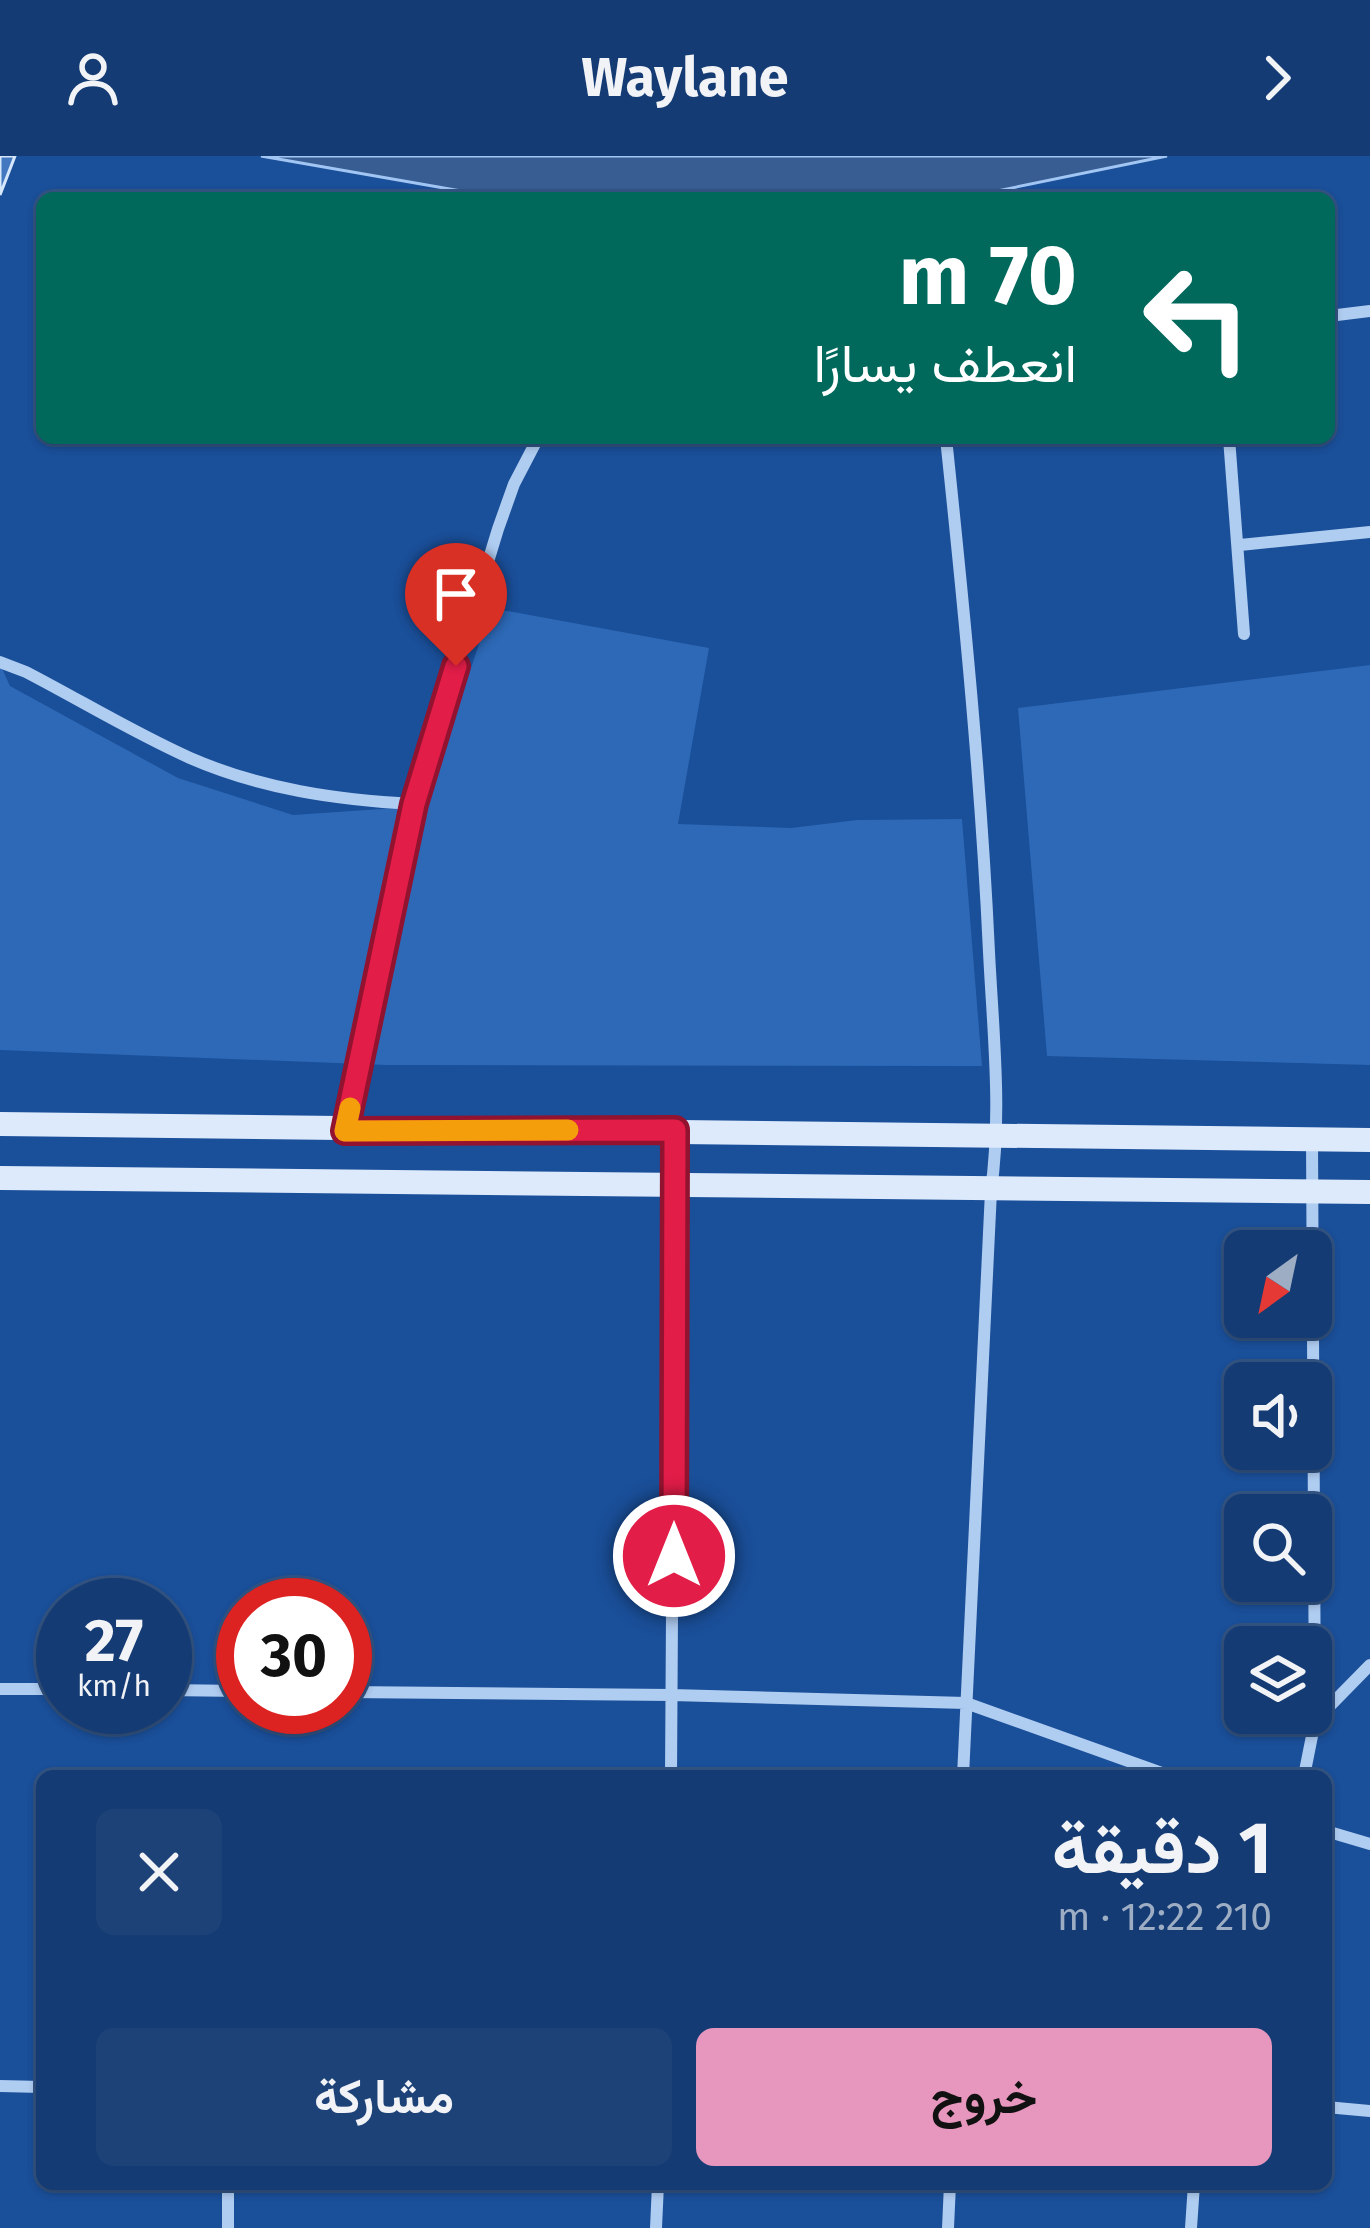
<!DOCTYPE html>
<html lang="ar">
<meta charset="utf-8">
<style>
body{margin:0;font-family:"Fira Sans",Vazirmatn,sans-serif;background:#1d4278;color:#f1f3f6;direction:rtl;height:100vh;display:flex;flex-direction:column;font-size:45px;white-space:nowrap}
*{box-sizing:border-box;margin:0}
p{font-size:39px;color:#9dadc4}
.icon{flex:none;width:66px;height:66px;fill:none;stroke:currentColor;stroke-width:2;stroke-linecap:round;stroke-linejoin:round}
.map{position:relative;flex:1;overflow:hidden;direction:ltr}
.side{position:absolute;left:36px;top:1614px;width:1296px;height:420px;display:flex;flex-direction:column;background:#143b73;border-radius:18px;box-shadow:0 3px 9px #0004,0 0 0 3px #335585;direction:rtl}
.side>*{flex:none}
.hud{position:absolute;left:36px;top:36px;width:1299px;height:252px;border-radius:18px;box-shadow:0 3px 9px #0004,0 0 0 3px #335585;direction:rtl;background:#00695c;color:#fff;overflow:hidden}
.needle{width:78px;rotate:213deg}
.fabs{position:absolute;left:1224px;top:1074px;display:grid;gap:24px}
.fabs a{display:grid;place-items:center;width:108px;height:108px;border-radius:18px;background:#143b73;box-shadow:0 3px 9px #0004,0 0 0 3px #335585;font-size:60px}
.speed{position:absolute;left:36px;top:1422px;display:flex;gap:24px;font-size:60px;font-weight:700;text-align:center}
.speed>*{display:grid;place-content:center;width:156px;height:156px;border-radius:50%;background:#143b73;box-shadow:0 3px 9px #0004,0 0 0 3px #335585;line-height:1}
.speed small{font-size:30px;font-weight:400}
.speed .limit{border:18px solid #d22;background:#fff;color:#111}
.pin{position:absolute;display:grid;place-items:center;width:102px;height:102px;color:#fff;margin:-123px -51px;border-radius:50% 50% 50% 0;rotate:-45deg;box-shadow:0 0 12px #0007}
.pin .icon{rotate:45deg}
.me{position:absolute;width:132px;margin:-66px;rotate:0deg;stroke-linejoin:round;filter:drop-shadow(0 0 9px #0008)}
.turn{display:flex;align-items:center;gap:42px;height:252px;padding:0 60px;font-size:54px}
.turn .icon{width:156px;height:156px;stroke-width:2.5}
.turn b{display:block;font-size:84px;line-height:102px}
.round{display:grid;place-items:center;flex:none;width:126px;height:126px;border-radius:18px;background:#1d4278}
.overview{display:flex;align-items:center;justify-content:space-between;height:204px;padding:0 60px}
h1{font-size:72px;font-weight:700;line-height:90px}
.button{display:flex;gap:24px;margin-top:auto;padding:24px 60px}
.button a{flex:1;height:138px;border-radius:18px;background:#e797bd;color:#111;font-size:48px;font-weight:700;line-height:138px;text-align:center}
.button a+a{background:#1d4278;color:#f1f3f6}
header{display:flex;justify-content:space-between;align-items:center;height:156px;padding:0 60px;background:#143b73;font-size:54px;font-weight:700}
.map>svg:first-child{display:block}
.green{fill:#2d69b7}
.water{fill:#375d93;stroke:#a2c6f3;stroke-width:3}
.building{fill:#4378c0;stroke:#d6e7fc;stroke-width:3}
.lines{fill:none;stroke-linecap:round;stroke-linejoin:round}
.street{stroke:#afccf1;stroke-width:12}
.secondary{stroke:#ddeafc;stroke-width:24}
.route-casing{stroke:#92132f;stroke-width:30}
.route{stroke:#e11d48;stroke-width:21}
.slow{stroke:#f59e0b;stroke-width:21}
</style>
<header><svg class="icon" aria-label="forward" viewBox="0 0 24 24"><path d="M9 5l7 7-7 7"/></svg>Waylane<svg class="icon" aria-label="person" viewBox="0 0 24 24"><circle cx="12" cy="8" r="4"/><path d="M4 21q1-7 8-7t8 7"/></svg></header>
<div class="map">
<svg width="1370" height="2072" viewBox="0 0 1370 2072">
<rect width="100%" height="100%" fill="#1a4f99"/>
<path class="green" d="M491,452l218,40 -31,176 113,4 66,-8 105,-1 20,247 -596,-1 -386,-15v-386l10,22 168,92 115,37 132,-9z
M1370,509v400l-323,-9 -29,-348z"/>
<path class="water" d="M261,0h906l-204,42h-462z"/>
<path class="building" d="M0,0h15l-15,39z"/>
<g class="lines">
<path class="street" d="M1329,160l41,-5
M946,282c18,171 35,342 43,514 4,80 13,159 2,239l-28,585
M1229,282l15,196
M1240,389l130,-13
M0,506l26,10c54,28 108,61 164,86 71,31 147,42 224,46
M345,974l69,-326 84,-275 16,-45 24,-46
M0,1533h63
M165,1534l78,1
M345,1536l327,3 294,8 204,73
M1316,1564l54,-55
M671,1620l4,-646
M1304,1620l11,-55 -3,-581
M1326,1675l44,13
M0,1930l42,1
M1326,1951l44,4
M228,2028v44
M656,2072l2,-44
M948,2072l2,-44
M1191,2072l3,-44"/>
<path class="secondary" d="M0,968l1370,16
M0,1022l1370,14"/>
</g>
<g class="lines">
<g class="route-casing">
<path id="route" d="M456,510l-42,138 -69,327 330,-1 -1,426"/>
</g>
<use href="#route" class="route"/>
<path class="slow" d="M350,952l-5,23 223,-1"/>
</g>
</svg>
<div class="fabs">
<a><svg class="needle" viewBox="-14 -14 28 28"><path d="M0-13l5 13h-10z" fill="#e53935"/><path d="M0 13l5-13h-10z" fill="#9dadc4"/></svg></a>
<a><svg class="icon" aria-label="sound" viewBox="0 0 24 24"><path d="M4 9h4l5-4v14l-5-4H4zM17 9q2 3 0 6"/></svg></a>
<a><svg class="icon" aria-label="search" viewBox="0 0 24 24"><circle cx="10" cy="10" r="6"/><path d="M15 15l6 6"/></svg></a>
<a><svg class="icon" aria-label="layers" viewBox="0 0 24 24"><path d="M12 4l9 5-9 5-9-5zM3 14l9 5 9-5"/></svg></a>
</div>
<div class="speed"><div>27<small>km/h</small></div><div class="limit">30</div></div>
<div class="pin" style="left:456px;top:510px;background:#d93025"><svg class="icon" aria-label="arrive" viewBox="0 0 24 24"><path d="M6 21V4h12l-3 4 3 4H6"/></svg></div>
<svg class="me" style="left:674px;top:1400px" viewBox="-20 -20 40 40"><circle r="17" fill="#e11d48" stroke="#fff" stroke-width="3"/><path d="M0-11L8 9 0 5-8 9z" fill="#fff"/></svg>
<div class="hud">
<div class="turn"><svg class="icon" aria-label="left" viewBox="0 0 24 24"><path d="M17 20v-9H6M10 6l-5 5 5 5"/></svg><div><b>70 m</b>انعطف يسارًا</div></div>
</div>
<section class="side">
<div class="overview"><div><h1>1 دقيقة</h1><p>210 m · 12:22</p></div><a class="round"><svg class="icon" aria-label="close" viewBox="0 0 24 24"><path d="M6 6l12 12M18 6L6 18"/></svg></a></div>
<div class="button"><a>خروج</a><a>مشاركة</a></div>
</section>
</div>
